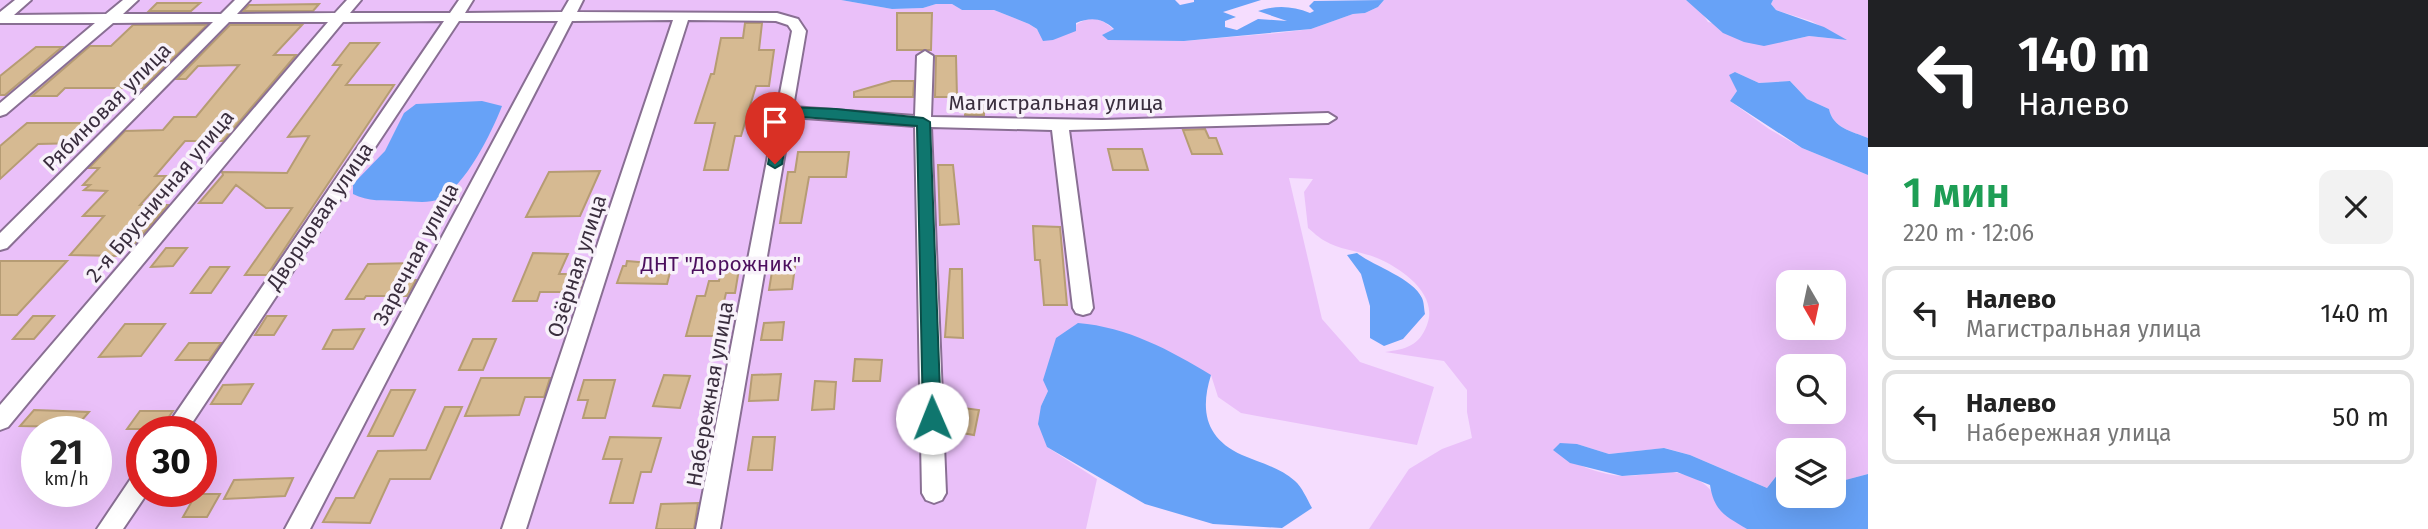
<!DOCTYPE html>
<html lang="ru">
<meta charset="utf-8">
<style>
body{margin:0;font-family:"Fira Sans",sans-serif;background:#f2f2f2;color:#222;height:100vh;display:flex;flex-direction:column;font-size:26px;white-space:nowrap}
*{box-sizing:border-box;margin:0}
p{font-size:23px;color:#767676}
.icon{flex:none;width:38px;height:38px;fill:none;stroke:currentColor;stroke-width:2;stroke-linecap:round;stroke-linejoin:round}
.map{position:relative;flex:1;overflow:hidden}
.sheet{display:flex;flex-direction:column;background:#fff;width:560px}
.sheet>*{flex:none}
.top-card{background:#202124;color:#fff;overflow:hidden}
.needle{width:46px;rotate:171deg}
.fabs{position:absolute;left:1776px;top:270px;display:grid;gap:14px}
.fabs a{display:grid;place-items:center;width:70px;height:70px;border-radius:14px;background:#fff;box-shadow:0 7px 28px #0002;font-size:35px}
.speed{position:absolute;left:21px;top:416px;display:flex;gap:14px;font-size:35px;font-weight:700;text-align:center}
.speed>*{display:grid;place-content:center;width:91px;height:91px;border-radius:50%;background:#fff;box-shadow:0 7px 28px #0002;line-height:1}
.speed small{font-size:18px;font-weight:400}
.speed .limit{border:10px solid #d22;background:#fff;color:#111}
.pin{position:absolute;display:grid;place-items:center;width:60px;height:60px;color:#fff;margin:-72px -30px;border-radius:50% 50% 50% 0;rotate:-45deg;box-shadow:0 0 7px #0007}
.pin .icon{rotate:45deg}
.me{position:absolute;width:77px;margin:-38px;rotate:359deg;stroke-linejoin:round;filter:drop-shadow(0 0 5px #0008)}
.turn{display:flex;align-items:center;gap:24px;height:147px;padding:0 35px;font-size:32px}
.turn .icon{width:91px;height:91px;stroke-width:2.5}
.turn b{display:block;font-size:49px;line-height:60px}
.round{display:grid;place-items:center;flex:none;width:74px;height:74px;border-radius:14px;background:#f2f2f2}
.head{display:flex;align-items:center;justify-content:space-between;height:119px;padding:0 35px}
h1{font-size:42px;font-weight:600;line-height:52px;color:#1e9e55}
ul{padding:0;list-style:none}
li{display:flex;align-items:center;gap:21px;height:94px;margin:0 14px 10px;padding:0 21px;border:4px solid #e0e0e0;border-radius:14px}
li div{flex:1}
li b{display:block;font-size:26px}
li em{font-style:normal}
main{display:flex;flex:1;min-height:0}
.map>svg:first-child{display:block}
.green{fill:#eac0f9;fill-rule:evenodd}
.water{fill:#67a2f7}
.building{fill:#d6ba92;stroke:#b69c74;stroke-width:2}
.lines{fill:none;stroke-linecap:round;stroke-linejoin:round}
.street-casing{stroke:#896f93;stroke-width:4}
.street{fill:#fff;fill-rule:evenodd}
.route{fill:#0f766e;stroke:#0a4d48;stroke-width:2}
.labels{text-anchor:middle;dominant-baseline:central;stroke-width:7;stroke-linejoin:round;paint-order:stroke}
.street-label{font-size:21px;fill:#3a2e3e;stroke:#f8f2fa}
.park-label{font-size:21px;fill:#4c0f5e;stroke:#f8f2fa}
</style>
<main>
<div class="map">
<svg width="1868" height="529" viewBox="0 0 1868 529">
<rect width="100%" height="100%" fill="#f5ddfe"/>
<path class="green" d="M0,0h841l51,9 31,-1 13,-4h16l10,6h32l35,14 24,16c24,-12 35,-35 61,-10l70,11 94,-8 33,-4 42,-15 12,-1 13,-6 6,-7h302l14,10 8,12 75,20 26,-6 37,4 -35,-19 -35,-11 -5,-6 2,-4h95v138c-17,-7 -35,-10 -39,-29l-22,-10 -17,-18 -31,2 -24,-11 2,19 -7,10 39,28 33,19 66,27v299l-34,9v-33h-46v26l-10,-2 -11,14 -77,-33 -25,-7 -56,6 -32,-10 -23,6c18,14 46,25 70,26 17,1 37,-7 54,-3 42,8 37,37 69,56h-378l40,-60 33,-20 30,-11 -5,-26v-22l-23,-29 -59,-9c21,-3 34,-6 42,-27 12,-31 -26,-57 -50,-67 -17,-7 -37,-8 -52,-17 -6,-3 -12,-9 -17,-13l-4,-36 9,-13 -24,-1 33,141 38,43 74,25 -17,58 -176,-32 -23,-16 -7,-22 -163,16 -7,15 6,41 50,32 -11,50h-1086zM1788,282h46v45h-46zM1788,366h46v45h-46zM37,432h59v60h-59zM142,432h59v60h-59z"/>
<path class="water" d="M841,0h334l5,5 14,-3v-2h67l-38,12 13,5 -11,4v6l12,3 21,-11 29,2 -29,-10c19,-6 34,-5 52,2l4,-2 -5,-5 5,-5 70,-1 -6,7 -13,6 -12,1 -42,15 -127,12 -76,-1 -6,-5 12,-6c-12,-11 -23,-12 -38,-6v8l-23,9 -10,1 -6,-12 -8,-5 -35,-14h-32l-10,-6h-16l-13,4 -31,1z
M1686,0h87l-2,4 5,6 48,17 23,13 -38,-4 -45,10 -20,-4 -21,-9z
M1735,72l24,11 31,-2 17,18 22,10c4,19 22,22 39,29v37l-66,-27 -72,-47 7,-10 -8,-16z
M482,101l20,5c-10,26 -37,81 -63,93 -11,5 -26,2 -38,2 -17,-1 -33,1 -48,-7v-10l32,-33 19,-38 12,-9z
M1357,253c16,13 56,25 65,45 2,4 2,11 3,16l-22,25 -19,7 -14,-8v-32l-9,-32 -14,-19z
M1078,323c49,4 92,27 133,52 -11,35 -6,63 31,80 18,8 37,12 53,26 7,6 12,18 17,27l-30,20 -69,-4 -68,-20 -98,-57 -9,-23 3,-18 7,-15 -5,-11 13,-42z
M1560,443l17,1 32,10 55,-6 26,7 77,33 11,-14 10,2v19h46v-12l34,-9v55h-121c-22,-13 -33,-18 -37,-44l-33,-13 -55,4 -52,-13 -17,-13z"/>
<path class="building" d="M157,3h43l-9,8h-42z
M319,4l-6,7h-70l6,-6z
M897,13h35l-1,37h-34z
M745,23h17l-3,27h15l-5,36h-13l-15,50h-6l-7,34h-24l11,-47h-20l16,-49h3l7,-36h22z
M133,25h74l-64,63h-78l-8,8h-25l58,-50h21z
M230,25h72l-28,30h22l-73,86h-38l-30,35h11l-26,29h28l-37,43 -6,-1 -7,9 -48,-1 34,-39h-21l24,-25 -23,-1 6,-5h-7l16,-17h-10l36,-37 38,-1 11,-13h22l43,-52 -41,1 -12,13h-9z
M350,43h29l-33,42h48l-127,190h-22l47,-67h-26l-30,-23 -14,18h-23l24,-28 -1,-3 65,1 22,-37 -21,1 53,-72h-8z
M36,47h26l-57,48h-5v-19z
M936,56h20l1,41h-22z
M892,81h22l-1,16h-59v-5z
M965,99h19v16h-19z
M27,123h75l-20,20 -44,1 -38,35v-33z
M1205,129l4,9h7l6,16h-30l-9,-24z
M1108,149h34l6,21h-35z
M798,152h51l-3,25h-37l-8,46h-21l8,-51h7z
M938,165h15l6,59 -19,1z
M600,171l-20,45 -54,1 23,-45z
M1033,226l27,1 7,78h-23l-4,-45h-5z
M166,248h21l-14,18 -22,1z
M533,253l35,1 -9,20h26l-6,18h-39l-3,9h-24z
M774,259h22l-4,30 -23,1z
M0,261h67l-50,54h-17z
M627,261l45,4 -5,19 -50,-1 6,-17h3z
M416,263l-9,17h9l-9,16h-41l-2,3h-18l22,-35z
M210,267h19l-18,26h-20z
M721,269h18l-4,24h-9l-10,43h-30l11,-40h8l4,-15h10z
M950,269h12l1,69 -18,-1z
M33,316h21l-20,23h-21z
M267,316h19l-12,19h-19z
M784,322l-2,18h-21l3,-17z
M125,324h40l-24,32 -42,1z
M364,329l-11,20h-30l10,-19z
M473,339h23l-13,31h-24z
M189,343h32l-12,17h-33z
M855,359l27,1 -2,21h-27z
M781,374l-3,26 -29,1 3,-26z
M664,375l26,1 -10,32 -27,-2z
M481,378h69l-6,19h-19l-6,18 -54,1z
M584,380h31l-10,38h-22l5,-18h-10z
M815,381l21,1 -2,27 -22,1z
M253,384l-12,20h-30l12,-19z
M391,390h24l-22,46h-25z
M445,407h17l-32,72h-40l-20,44 -47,-1 13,-24h18l24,-47 48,-1z
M956,407l23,3 -5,25 -24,-4z
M34,410l55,2 -13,15 -56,-1z
M140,411h33l-13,18h-33z
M610,437l51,1 -10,34h-10l-8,31h-23l12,-44h-19z
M753,437h22l-3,33h-24z
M293,478l-8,18 -61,3 10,-19z
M196,494h24l-13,23h-24z
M698,503l-4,26h-38l5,-25z"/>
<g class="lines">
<g class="street-casing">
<path id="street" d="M15,0h16l-17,15 92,-1 17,-14h15l-15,14h98l14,-14h15l-13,14 98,-1 12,-13h14l-11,13h100l9,-13h14l-8,13 97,-1 7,-12h14l-6,12 200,1 21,6 8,12 -13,76 122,9 2,-60 8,-5 8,5 -2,61 171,3 226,-7 8,5 -8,5 -259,7 24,178 -3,5 -7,2 -7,-2 -3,-5 -21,-178 -121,-3 15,366 -4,7 -8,3 -8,-3 -4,-7 -7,-367 -124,-9 -71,412h-24l96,-498 -4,-6 -12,-4 -88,-1 -162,509h-24l171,-509 -101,1 -262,508h-25l273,-508h-99l-273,411h-23l281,-411 -101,1 -335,405 -8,3v-25l328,-383h-99l-222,226 -7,2v-17l213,-211 -100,1 -107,91 -6,2v-13l95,-80h-95v-11z
M142,471v21h6l-25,37h-26l37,-55z"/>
</g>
<use href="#street" class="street"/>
</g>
<path class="route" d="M784,107l52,2 87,9 7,4 11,296 -3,5 -6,2 -7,-2 -2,-5 -6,-292 -127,-10 -8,48 -7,4 -7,-4 10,-53z"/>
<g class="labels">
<g class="street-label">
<text x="1056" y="103">Магистральная улица</text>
<text transform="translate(107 107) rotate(-45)">Рябиновая улица</text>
<text transform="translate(160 196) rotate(-50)">2-я Брусничная улица</text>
<text transform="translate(320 216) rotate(-56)">Дворцовая улица</text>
<text transform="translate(416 254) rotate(-62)">Заречная улица</text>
<text transform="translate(577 266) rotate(-72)">Озёрная улица</text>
<text transform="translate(710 394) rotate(-80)">Набережная улица</text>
</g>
<g class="park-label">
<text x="721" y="264">ДНТ "Дорожник"</text>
</g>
</g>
</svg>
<div class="fabs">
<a><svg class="needle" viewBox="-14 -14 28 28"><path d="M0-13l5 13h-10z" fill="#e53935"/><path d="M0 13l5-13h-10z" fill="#767676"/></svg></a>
<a><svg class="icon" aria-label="search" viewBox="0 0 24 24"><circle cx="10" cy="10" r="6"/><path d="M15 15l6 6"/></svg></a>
<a><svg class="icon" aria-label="layers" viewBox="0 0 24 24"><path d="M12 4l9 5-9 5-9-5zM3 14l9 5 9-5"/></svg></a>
</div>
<div class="speed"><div>21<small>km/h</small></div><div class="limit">30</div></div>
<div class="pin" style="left:775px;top:164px;background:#d93025"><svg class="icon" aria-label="arrive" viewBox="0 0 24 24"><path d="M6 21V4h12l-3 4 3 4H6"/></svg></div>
<svg class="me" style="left:932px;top:418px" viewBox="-20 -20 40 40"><circle r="19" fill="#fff"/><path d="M0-13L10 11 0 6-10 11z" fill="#0f766e"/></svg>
</div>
<section class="sheet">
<div class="top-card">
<div class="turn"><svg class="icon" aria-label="left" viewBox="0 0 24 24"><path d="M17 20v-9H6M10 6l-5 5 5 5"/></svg><div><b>140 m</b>Налево</div></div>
</div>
<div class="head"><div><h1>1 мин</h1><p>220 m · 12:06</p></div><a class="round"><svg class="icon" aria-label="close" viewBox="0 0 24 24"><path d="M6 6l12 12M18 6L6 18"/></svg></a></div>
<ul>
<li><svg class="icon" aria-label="left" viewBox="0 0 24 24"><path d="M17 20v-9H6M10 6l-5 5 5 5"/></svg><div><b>Налево</b><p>Магистральная улица</p></div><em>140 m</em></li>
<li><svg class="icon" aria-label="left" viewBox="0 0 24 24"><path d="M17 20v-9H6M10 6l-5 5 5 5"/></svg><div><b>Налево</b><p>Набережная улица</p></div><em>50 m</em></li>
</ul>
</section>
</main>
